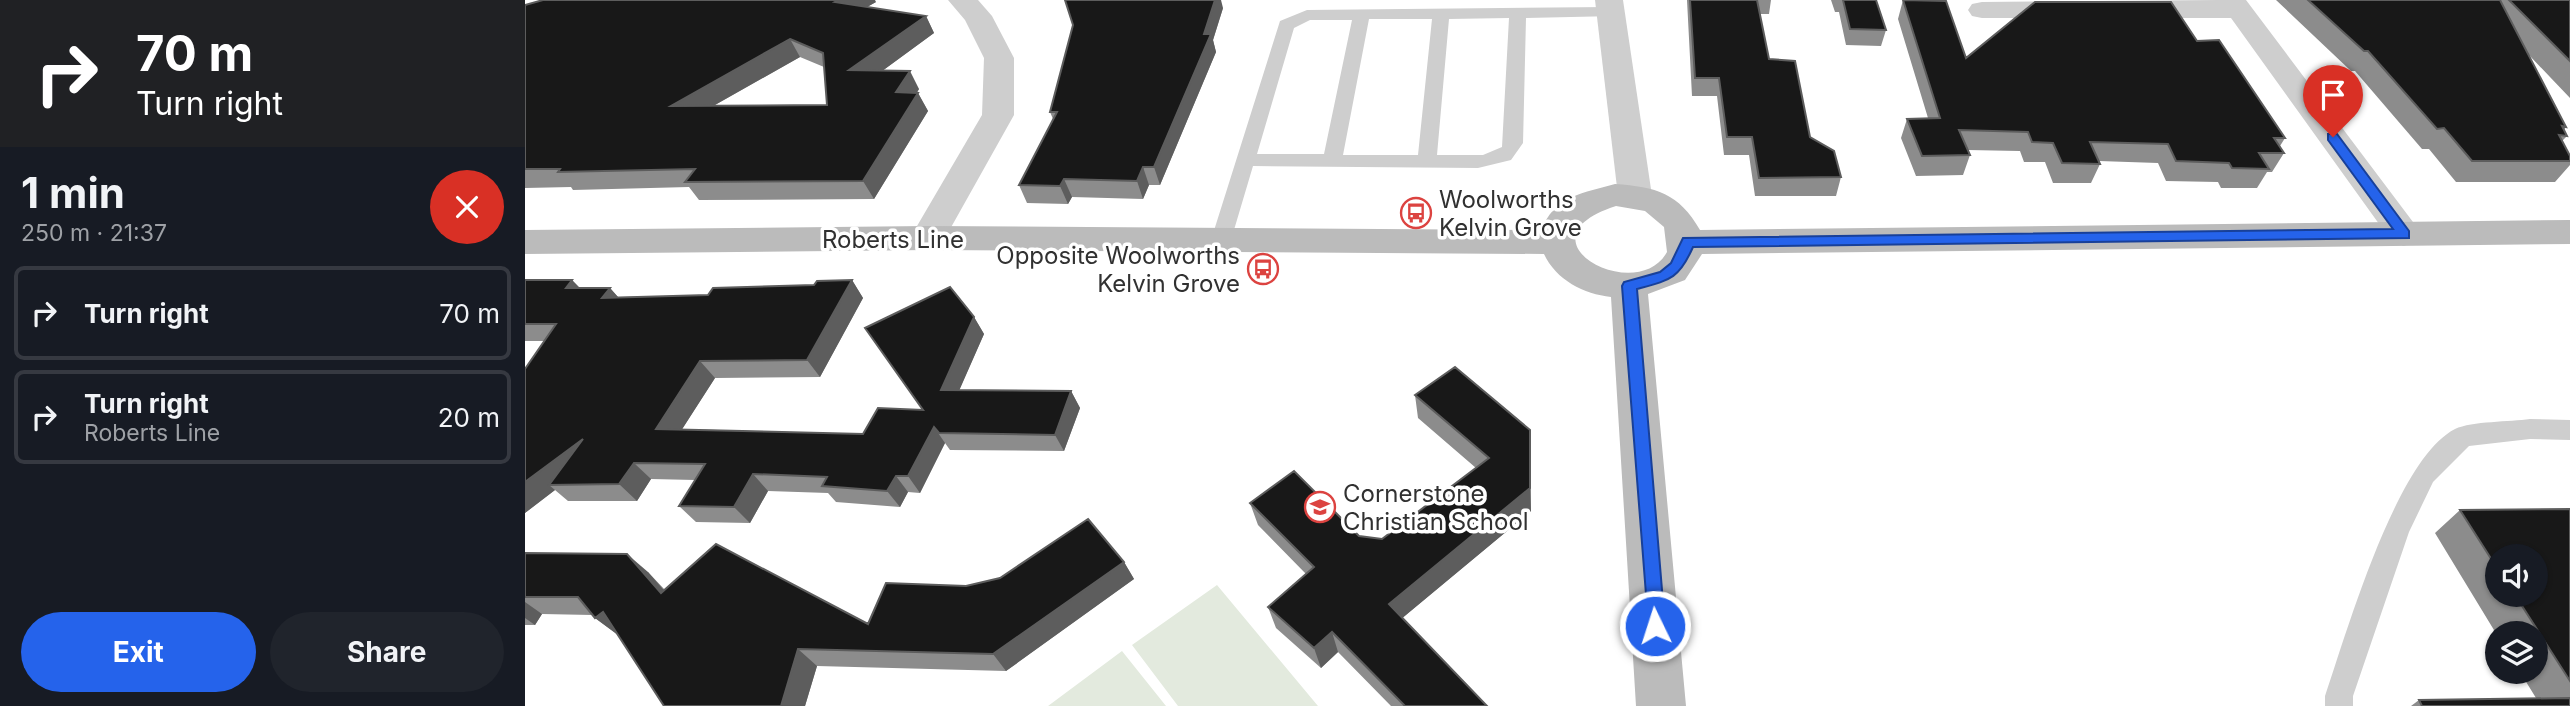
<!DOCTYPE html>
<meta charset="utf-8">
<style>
body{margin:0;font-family:Inter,sans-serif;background:#20242c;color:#f1f3f6;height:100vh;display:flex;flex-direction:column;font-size:26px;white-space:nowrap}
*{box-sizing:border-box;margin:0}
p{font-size:23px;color:#9ea1a6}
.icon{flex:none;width:38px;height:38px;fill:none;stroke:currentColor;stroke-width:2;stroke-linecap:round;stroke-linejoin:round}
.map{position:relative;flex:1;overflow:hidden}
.sheet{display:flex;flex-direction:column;background:#171b24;width:525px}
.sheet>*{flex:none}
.banner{background:#202124;color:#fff;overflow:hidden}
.buttons{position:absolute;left:1960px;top:544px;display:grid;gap:14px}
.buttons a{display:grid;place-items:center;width:63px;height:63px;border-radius:50%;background:#171b24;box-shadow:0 2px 5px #0004;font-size:35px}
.pin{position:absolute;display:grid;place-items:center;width:60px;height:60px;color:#fff;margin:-72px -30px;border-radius:50% 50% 50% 0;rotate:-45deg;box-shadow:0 0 7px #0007}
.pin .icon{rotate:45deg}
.me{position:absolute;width:77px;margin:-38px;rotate:356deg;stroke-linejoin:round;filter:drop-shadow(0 0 5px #0008)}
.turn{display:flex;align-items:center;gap:24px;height:147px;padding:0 21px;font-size:32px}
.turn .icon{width:91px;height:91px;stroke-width:2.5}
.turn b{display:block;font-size:49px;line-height:60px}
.round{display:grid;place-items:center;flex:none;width:74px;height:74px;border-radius:37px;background:#20242c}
.head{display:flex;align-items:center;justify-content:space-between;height:119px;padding:0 21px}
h1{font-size:42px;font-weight:700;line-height:52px}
.cta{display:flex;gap:14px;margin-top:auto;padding:14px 21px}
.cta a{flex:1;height:80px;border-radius:42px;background:#2563eb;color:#fff;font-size:28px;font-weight:700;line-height:80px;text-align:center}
.cta a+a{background:#20242c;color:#f1f3f6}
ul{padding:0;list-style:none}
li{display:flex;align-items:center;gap:21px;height:94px;margin:0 14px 10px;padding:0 7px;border:4px solid #363941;border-radius:10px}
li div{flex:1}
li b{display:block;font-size:26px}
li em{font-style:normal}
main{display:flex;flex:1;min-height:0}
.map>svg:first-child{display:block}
.green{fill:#e3eade}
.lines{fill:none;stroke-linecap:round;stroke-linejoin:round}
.service{fill:#cecece;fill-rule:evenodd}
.minor{fill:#cecece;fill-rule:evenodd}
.tertiary{fill:#cecece;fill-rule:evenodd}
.secondary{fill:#bbb;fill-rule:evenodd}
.wall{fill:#8c8c8c;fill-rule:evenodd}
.shaded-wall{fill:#5d5d5d}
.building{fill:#181818;stroke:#5d5d5d;stroke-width:2;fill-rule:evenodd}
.route{fill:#2563eb;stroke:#184099;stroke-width:2}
.labels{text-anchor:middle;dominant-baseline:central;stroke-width:7;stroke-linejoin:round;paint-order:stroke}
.poi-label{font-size:24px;fill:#313131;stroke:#fff;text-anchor:start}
.street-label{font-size:24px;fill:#313131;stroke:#fff}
</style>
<main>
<section class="sheet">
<div class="banner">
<div class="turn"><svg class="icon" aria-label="right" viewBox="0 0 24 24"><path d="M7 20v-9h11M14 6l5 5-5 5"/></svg><div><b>70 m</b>Turn right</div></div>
</div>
<div class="head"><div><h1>1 min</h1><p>250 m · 21:37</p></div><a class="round" style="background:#d93025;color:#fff"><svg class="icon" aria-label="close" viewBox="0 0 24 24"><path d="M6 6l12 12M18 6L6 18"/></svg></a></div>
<ul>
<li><svg class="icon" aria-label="right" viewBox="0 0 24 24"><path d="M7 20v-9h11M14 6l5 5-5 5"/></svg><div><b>Turn right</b></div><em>70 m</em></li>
<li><svg class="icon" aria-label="right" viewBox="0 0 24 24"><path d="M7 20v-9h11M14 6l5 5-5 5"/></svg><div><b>Turn right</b><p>Roberts Line</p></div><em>20 m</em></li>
</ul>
<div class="cta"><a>Exit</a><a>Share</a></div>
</section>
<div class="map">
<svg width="2045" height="706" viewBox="0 0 2045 706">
<rect width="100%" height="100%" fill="#fff"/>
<path class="green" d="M692,585l101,121h-140l-46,-61z
M597,651l44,55h-118z"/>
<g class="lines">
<path class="service" d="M1085,7l6,1 2,4 -2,4 -90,2 -3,125 -12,17 -33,8 -225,-2 -22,74 -10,7 -10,-7 69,-219 27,-11zM984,18l-7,129 -19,8h-46l12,-136zM844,19h63l-14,136h-75zM785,20h42l-28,134h-67l37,-126z
M2005,419l40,1v20l-40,-1 -61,7 -36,36 -24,50 -56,164v10h-28v-10c22,-64 71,-237 130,-267 17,-8 55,-7 75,-10z"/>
<path class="minor" d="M423,0h30l14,16 22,42v57l-74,132 -12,3 -12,-3 -6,-9 72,-123 2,-57 -19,-38z
M1693,0h28l170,226 5,8 -5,8 -12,4 -12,-4 -161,-224h-249l-10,-2 -4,-6 4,-6 10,-2z"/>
<path class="tertiary" d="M1070,0h28l29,196 -5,8 -12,3 -12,-3 -5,-8z"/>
<path class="secondary" d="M1090,184c41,3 64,9 85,46l870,-10v24l-868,10 -17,26 -37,14 38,412h-50l-25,-409c-27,-3 -55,-17 -67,-43l-616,-4 -403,4v-24l403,-4 614,4c10,-33 44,-38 73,-46zM1091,206l29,5 19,16 3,25c-30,55 -155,-13 -51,-46z"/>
</g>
<path class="wall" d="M1162,0h84l-2,14h-9l9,45 41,78 31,40 -5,19h-81l-6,-41h-25l-7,-59h-25z
M1306,0h45l10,30 -5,16 -35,-1 -7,-33h-4z
M1378,0l63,58 231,-17 88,97 -5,8 4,7 -12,19h-5l-10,16h-36l-3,-6 -52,-1 -8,-18 -59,-2 1,3 -9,19h-38l-8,-21h-21l-4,-11 -52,-1 2,5 -7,20 -47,1 -15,-38 6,-19 21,-1 -30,-99z
M1751,0h294v98l-42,-44 38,73 -2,3 3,6 -5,5 8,15v9l-15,17h-99l-27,-33h-7l-67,-78h-4z
M351,2l-9,5 59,9 8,17 -52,38 37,18 -2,4h1l10,18 -54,88 -175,1 -10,-13 -116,3 -2,-3 -46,1v-183zM275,57l24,10 3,38h-112z
M698,8l-10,32 3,12 -56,133h-11l-6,14 -71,-2 -4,7 -41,-1 -8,-18 34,-66 -3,-7 23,-87z
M0,280h47l8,8h30l8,9 90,-2 106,-10 38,-5 11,18 -43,79 -105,1 -33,51 181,5 59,-24 52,-93 10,17 -25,56 112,1 9,17 -16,43 -114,-1 -5,-7 -25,50 -12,-1 -8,15 -64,-5 -8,-9 -60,-2 -18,32 -54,-1 -17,-16 16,-26 -44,-1 -14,22h-69l-13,-11 -30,23v-144l19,-28h-19z
M930,367l76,144 -129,107 85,88h-96l-53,-54 -17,16 -45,-40 -8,-21 38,-33 -48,-49 -8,-22 109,33 23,3 94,-71 -58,-50 -3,-23z
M2045,509v197h-159l8,-6 117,-2 -16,-26h16v-38h-39v1l-62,-102 25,-23zM1972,556l39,39h-39z
M0,553l123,19 17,18 203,34 98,-38 158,-24 10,17 -128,92 -189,-5 -12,40h-141l-46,-71 -23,-17 -3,-3 -50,-1 -7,11h-10z"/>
<path class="shaded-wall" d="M314,0h36l1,2 -32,18 -9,-18z
M690,0h6l2,8 -10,32 3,12 -56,133 -6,-18z
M401,16l8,17 -75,55 -10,-18z
M265,39l10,18 -117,66 -12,-17z
M385,71l9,18 -14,21 -9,-18z
M393,93l10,18 -54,88 -11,-18z
M618,167l6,18 -6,14 -6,-18z
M539,179l8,18 -4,7 -8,-18z
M47,280l16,17 -22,-9z
M327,280l11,18 -43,79 -13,-17z
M85,288l15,17 -23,-7z
M449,317l10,17 -32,73 -11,-17z
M175,361l15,17 -43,67 -16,-16z
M546,391l9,17 -16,43 -9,-16z
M409,427l11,16 -25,50 -12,-17z
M1005,430l1,81 -137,114 -5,-21z
M58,439l-34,46 6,5 -30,23v-31z
M109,463l17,16 -14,22 -18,-17z
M228,474l15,17 -18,32 -16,-16z
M371,476l12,16 -8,15 -13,-16z
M102,554l21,18 34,39 -21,-18z
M599,562l10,17 -128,92 -13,-17z
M0,602l17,12 -7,11 -10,-7z
M78,612l15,23 -23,-17z
M807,632l6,20 -17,16 -7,-20z
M273,649l19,17 -12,40h-24z"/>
<path class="building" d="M18,0h296l-4,2 91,14 -77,54 61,1 -14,21 22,1 -55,88 -178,1 10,-13 -137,3 2,-3h-35v-164zM265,39l33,14 4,52 -156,1z
M540,0h150l-11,34h7l-57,133h-11l-6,14 -73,-2 -4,7 -41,-1 38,-73h-7l23,-87z
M1165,0h67l12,59 26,2 15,76 24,14 7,26 -82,1 -7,-41h-25l-8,-59h-24z
M1318,0h33l10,30 -36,-1z
M1378,0l43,1 20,57 69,-56h136l26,39 22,-1 66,98h-11l10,15h-25l10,16 -37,-1 -3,-5 -53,-2 -8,-17 -78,-2 10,22 -38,-1 -9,-20 -21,-1 -4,-10 -69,-2 11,25 -48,1 -15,-37 33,-1z
M1783,0h192l66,127 -4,-1 5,10 -8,-1 11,21v5h-98l-28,-33 -7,1 -69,-78h-4z
M1984,0h61v61z
M0,280h47l-6,8h44l-8,10 106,-3 5,-7 101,-3 3,-4 35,-1 -45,80 -107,1 -44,68 207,5 15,-26 45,2 -58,-82 85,-41 24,30 -33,73 130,1 -16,44 -116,-2 -5,-6 -26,49h-12l-9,15 -65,-5 5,-9 -74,-3 -19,33 -55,-1 26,-42 -71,-1 -15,21 -70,1 34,-46 -58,43v-113l31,-45h-31z
M930,367l75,63v58l-141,116 98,102h-82l-73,-74 -18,16 -46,-41 46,-40 -64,-64 44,-32 65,65 23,3 107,-81 -74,-63z
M2045,509v172l-55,-86h21v-39h-39v12l-37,-58z
M563,519l36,43 -131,92 -195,-5 -17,57h-117l-61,-94 -8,6 -17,-21h-53v-44l102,1 34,39 55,-49 152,80 18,-41 80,3 34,-8z
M2045,698v8h-148l-3,-6z"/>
<path class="route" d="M1803,134h9l72,97v7l-716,9c-14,32 -23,33 -56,42l28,337 -3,7 -7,2 -6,-2 -27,-347 2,-4 36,-10 11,-9 12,-25 710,-9 -65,-89z"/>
<defs>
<g id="bus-ring" transform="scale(1.575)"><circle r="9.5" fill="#fff" stroke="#dc4340" stroke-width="1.5"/><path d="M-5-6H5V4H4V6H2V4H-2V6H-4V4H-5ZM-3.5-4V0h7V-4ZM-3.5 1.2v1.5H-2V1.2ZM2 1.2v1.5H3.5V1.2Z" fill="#dc4340"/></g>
<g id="school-ring" transform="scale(1.575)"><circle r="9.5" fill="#fff" stroke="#dc4340" stroke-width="1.5"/><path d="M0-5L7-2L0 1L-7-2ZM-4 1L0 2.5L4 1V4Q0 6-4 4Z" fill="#dc4340"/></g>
</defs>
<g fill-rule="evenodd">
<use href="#bus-ring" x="891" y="213"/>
<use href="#bus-ring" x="738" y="269"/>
<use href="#school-ring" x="795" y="507"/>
</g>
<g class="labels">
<g class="poi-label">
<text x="914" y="199">Woolworths<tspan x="914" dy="28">Kelvin Grove</tspan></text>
<text x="715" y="255" text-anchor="end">Opposite Woolworths<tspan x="715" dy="28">Kelvin Grove</tspan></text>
<text x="818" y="493">Cornerstone<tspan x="818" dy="28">Christian School</tspan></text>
</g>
<g class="street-label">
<text x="368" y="239">Roberts Line</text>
</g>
</g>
</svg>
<div class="buttons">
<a><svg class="icon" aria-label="sound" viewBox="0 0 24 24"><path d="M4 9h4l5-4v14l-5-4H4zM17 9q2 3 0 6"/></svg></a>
<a><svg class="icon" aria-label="layers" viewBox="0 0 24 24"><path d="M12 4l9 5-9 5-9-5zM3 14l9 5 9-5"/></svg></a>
</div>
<div class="pin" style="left:1808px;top:137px;background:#d93025"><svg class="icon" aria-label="arrive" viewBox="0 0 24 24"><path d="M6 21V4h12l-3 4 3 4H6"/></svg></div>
<svg class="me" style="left:1130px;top:626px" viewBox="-20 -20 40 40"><circle r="17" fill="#2563eb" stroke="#fff" stroke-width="3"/><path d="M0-11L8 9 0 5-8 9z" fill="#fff"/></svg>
</div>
</main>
